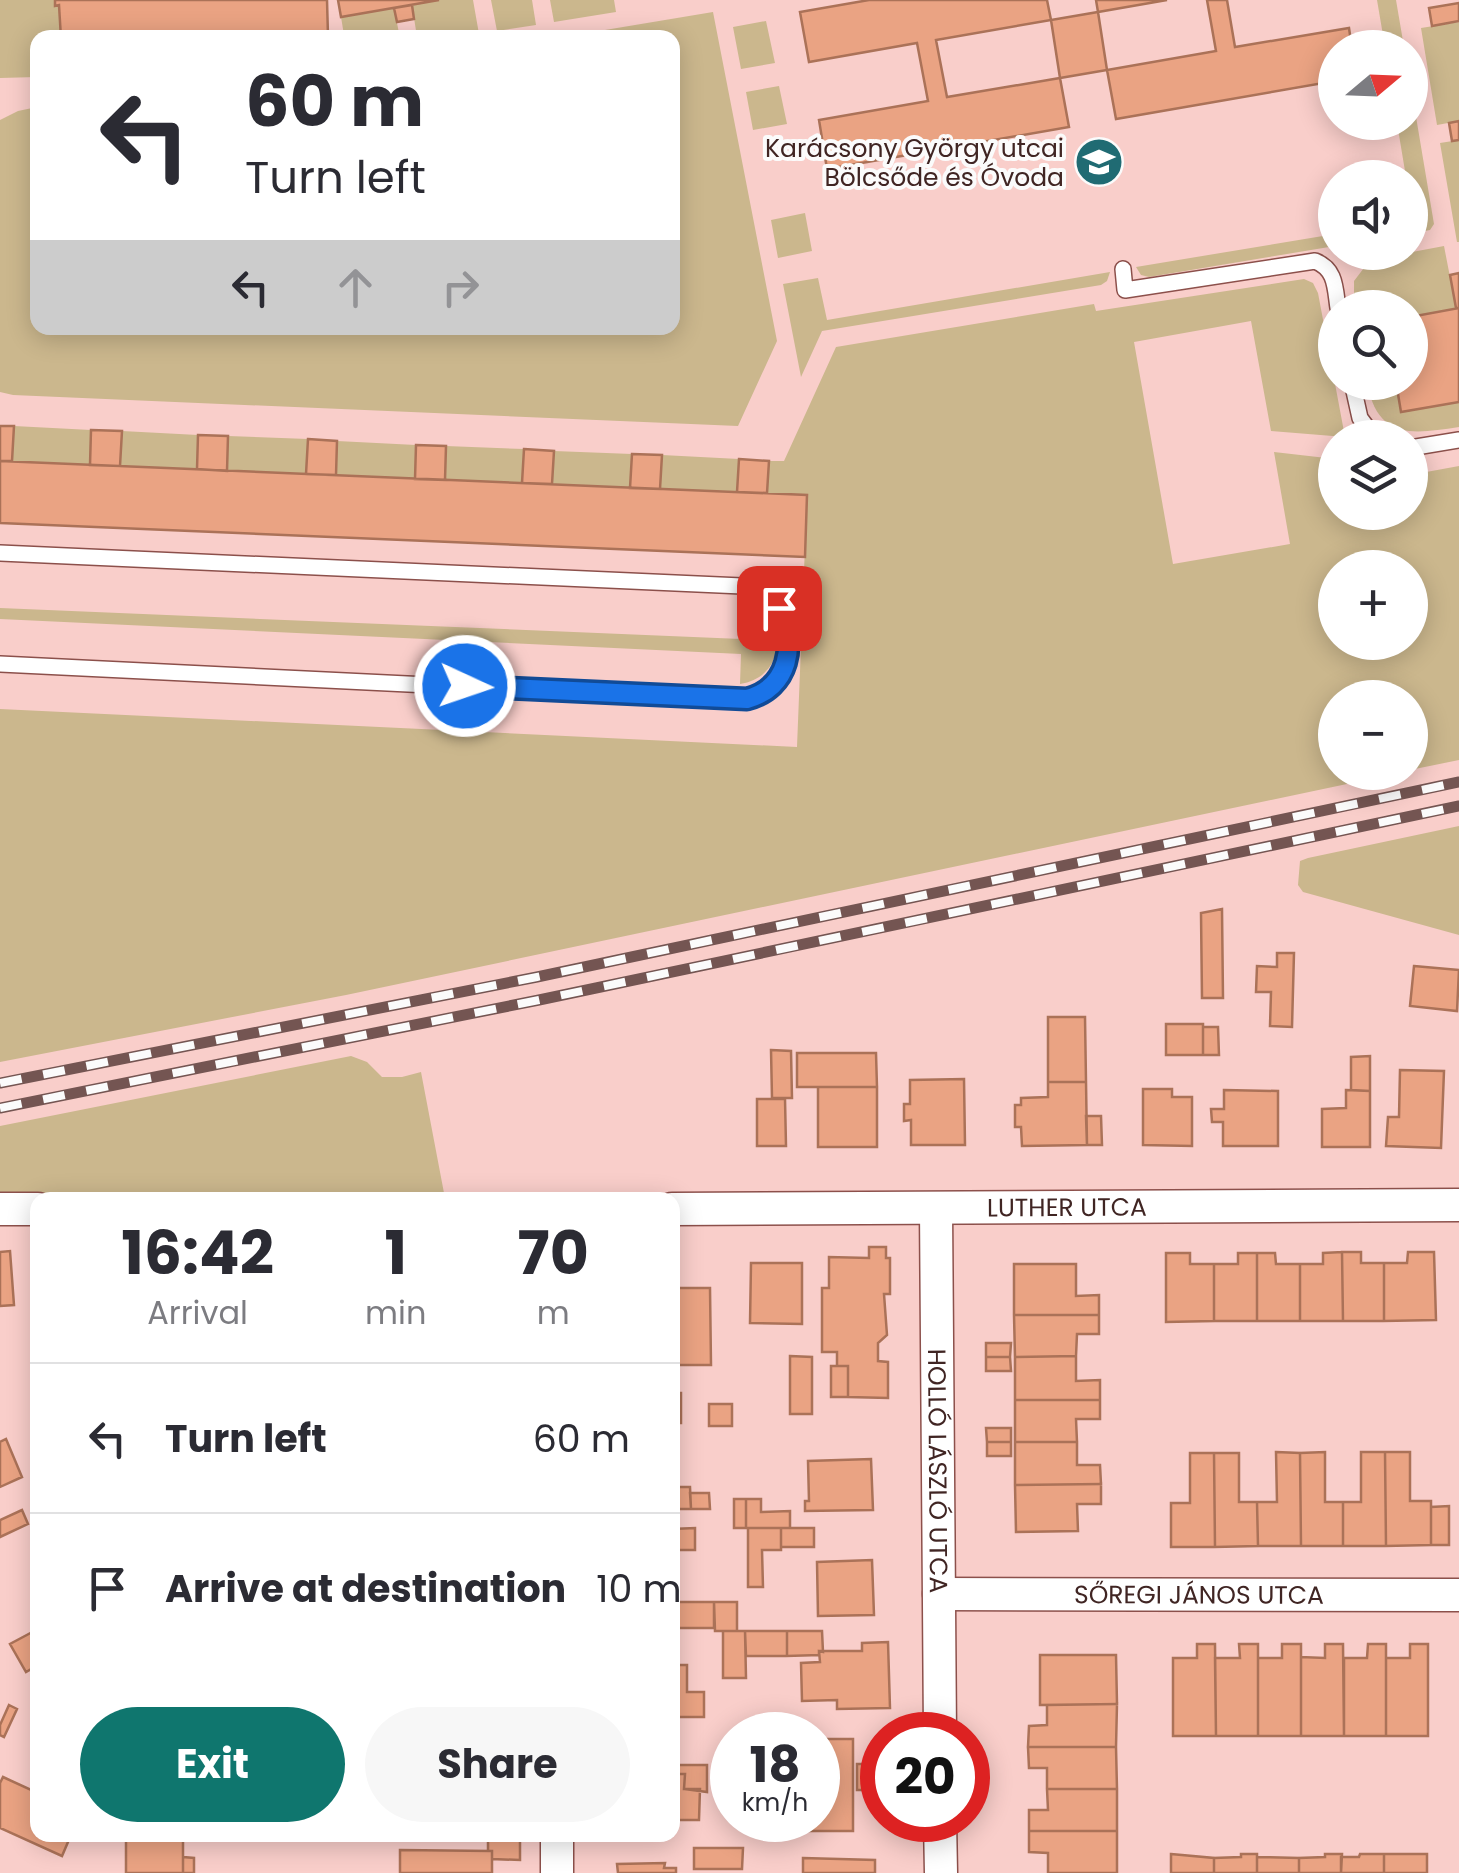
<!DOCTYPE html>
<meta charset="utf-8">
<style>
body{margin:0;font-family:Poppins,sans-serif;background:#f7f7f7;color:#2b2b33;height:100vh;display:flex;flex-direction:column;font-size:38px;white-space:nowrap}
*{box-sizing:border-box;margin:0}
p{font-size:32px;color:#7c7c81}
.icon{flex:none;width:55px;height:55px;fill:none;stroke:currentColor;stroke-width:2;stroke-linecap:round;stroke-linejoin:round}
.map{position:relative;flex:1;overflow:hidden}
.panel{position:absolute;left:30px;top:1192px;width:650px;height:650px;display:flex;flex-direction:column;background:#fff;border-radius:20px;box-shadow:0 5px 25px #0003}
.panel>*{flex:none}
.top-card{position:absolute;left:30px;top:30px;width:650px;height:305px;border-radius:20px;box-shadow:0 5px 25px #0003;background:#fff;color:#2b2b33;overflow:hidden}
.needle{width:65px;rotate:71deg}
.buttons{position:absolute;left:1318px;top:30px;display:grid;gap:20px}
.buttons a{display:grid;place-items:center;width:110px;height:110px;border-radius:50%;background:#fff;box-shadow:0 5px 25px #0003;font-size:50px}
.speed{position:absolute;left:710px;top:1712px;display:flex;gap:20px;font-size:50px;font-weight:700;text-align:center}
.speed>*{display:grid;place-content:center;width:130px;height:130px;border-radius:50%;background:#fff;box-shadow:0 5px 25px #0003;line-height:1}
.speed small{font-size:25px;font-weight:400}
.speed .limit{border:15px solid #d22;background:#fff;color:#111}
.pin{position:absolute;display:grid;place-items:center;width:85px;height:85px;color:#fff;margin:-42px;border-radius:20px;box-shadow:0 5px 15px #0006}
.me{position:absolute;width:110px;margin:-55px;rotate:93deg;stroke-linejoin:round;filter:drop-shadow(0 0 8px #0008)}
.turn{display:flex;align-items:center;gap:35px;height:210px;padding:0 50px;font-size:45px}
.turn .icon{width:130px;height:130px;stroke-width:2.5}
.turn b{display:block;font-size:70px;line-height:85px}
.lanes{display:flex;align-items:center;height:95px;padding:0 50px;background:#0003;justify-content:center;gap:50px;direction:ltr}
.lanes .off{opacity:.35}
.eta{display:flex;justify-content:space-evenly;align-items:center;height:170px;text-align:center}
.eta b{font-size:60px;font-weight:700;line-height:70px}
.cta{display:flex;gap:20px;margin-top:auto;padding:20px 50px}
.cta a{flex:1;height:115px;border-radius:60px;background:#0f766e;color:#fff;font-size:40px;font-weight:700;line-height:115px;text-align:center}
.cta a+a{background:#f7f7f7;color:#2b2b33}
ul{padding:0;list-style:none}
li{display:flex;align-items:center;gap:30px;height:150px;padding:0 50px;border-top:2px solid #e1e1e2}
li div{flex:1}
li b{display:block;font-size:38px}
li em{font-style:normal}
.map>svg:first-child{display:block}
.green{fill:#cbb78d;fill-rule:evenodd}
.building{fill:#eaa383;stroke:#ab7258;stroke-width:2.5}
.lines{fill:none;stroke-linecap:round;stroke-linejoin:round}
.service-casing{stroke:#8c504b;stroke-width:18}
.minor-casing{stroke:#8c504b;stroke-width:35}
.service{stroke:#fff;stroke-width:15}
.minor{stroke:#fff;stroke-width:32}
.rail-casing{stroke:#745552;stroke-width:11}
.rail{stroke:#fbfbfb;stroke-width:8;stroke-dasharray:22;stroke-linecap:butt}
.route-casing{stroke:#114b97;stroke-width:25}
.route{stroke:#1a73e8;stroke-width:18}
.labels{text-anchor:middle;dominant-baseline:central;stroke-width:8;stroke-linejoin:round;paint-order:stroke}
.poi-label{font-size:25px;fill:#402523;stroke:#fbfbfb;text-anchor:end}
.street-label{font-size:25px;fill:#402523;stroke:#fbfbfb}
</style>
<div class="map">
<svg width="1459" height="1873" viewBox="0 0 1459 1873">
<rect width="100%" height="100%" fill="#f9ceca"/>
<path class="green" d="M0,0h55v5h4l2,32 -23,1 -1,39 -37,1z
M439,0h34l6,34 -62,3 -5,-32z
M491,0h41l4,25 -39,6z
M550,0h64l2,12 -62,10z
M1377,0h19l8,47h-19z
M394,8l5,25 -55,2 -3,-18z
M713,12l64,329 -39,85 -725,-31 -13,-3v-272l18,-9 19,-4 1,221h634v-290l-109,-1z
M766,21l9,42 -34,6 -8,-42z
M1459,22v99l-22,4 -16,-97z
M1410,81l24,143 -4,6 -20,4v-12l4,-1 -4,-43 -4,-1 -9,-54 13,-1z
M779,86l8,38 -34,6 -7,-38z
M1459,140v102h-2l-17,-99z
M805,213l7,38 -34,7 -7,-38z
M1335,234v12l-186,31 -8,-2 -5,-8z
M1444,246l12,62 -46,9v-9h-56v-27l16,-21z
M1110,272l-3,9 -6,4 -279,46 -21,46 -18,-93 35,-6 9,42z
M1304,279l9,4 5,10 27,144 -74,-6 -20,-110 -117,21 39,222 117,-20 -16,-92 61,7v53h75v-37l49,-9v294l-49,10v-72h-75v74l64,1 -1053,222 -346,67v-353l797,38 10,-251 -40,-3 2,-32h15l52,-114 258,-43 2,7zM1335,568h75v74h-75z
M1367,383h29l5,29 58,-10v25c-47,7 -81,13 -92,-44z
M14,426l77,4 -1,35 -78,-4z
M122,431l76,4 -1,34 -77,-3z
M228,436l80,3 -2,35 -79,-3z
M337,441l79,4 -1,34 -79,-4z
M446,446l78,3 -2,34 -77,-3z
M554,451l78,3 -2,34 -78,-4z
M662,455l77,4 -2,33 -77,-3z
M0,608l741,31 3,-29c45,7 43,67 -4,74l1,-30 -741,-35z
M1459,826v109l-156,-43 -5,-7 2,-24 8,-3z
M351,1056l16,6 15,15h20l19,-5 23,121h-444v-67z"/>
<path class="building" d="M55,0h272l1,36 -267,2 -2,-33 -4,1z
M338,0h101l-98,17z
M869,0h178l4,20 -115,20 11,57 113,-19 9,49 -242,42 -8,-49 109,-19 -11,-58 -108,19 -9,-50z
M1096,0h71l-69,12z
M1207,0h20l8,47 114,-19 3,20h-17v33l-219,38 -9,-49 109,-19z
M1459,3v18l-27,5 -3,-18z
M412,5l2,14 -17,3 -3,-14z
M1098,12l9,58 -47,8 -9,-58z
M1459,121v19l-7,1 -3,-18z
M1459,273v35h-3l-6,-33z
M1459,308v94l-58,10 -5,-30h14v-65z
M0,426h14l-2,35h-12z
M91,430l31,1 -2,35 -30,-1z
M198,435l30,1 -1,35 -30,-2z
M308,439l29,2 -1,34 -30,-1z
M416,445l30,1 -1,34 -30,-1z
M524,449l30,2 -2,33 -30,-1z
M632,454l30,1 -2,34 -30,-1z
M739,459l30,2 -2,32 -30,-1z
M0,461l807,34 -2,62 -805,-34z
M1222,909l1,89h-21l-1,-85z
M1277,953h17l-2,74 -22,-1 1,-34h-15l1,-26 20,1z
M1414,966l45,4 -2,41 -47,-5z
M1048,1017h37l1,65h-38z
M1166,1024h37v31h-37z
M1203,1027h15l1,28h-16z
M771,1050l20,1 1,47h-20z
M797,1053h79l1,34h-80z
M1370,1056v35l-19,-1v-33z
M1400,1070l44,1 -3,77 -55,-2 2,-29h11z
M964,1079l1,66h-54v-25l-7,1v-17h6v-24z
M1048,1082h38l1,63 -65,1 -1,-19h-6v-22h6v-7l27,-1z
M818,1087h59v60h-59z
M1143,1089h29v8h20v49l-49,-1z
M1224,1090l54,1v55h-55v-24h-11l-1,-13h13z
M1346,1090l24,1v56h-48v-38l24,-1z
M757,1099h28l1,47h-29z
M1086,1116h15l1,29h-15z
M869,1247h17v11h4v36h-6l3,41 -9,8v18l10,1v36l-40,-1v-31h-11v-14h-15v-64h7v-31l40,1z
M10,1251l4,54 -14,1v-54z
M1342,1252h19v11h23v58h-41z
M1342,1252l1,69h-43v-57h23v-11z
M1408,1252h26l2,68 -52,1v-58h23z
M1166,1253h24v11h24v57l-48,1z
M1238,1253h19v68h-43v-57h24z
M1257,1253h18l1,11h24v57h-43z
M751,1263h51v61l-52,-1z
M1014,1264h62v32l23,-1v20h-85z
M672,1288h38l1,77h-39z
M1014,1315h85v19h-22l-1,22 -61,1z
M986,1343h25l-1,14h-24z
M790,1356l22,1v57h-22z
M1076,1356v25l24,-1v20h-85v-43z
M986,1357h24l1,14h-25z
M831,1366h17v31h-17z
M672,1393h9v30h-9z
M1015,1400h85v19h-24l1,23h-62z
M709,1404h23v22h-23z
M986,1428h25v14h-24z
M6,1439l16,38 -22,10v-45z
M987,1442h24v14h-24z
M1015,1442h62v23h23l1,19 -86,1z
M1276,1452l24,1 1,93h-43l-1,-44h20z
M1325,1452v50h18v44h-42l-1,-93z
M1361,1452h24l1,94h-43v-44h18z
M1385,1452h25v49h21v44l-45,1z
M1190,1453h24l1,94h-44v-44h19z
M1214,1453h25v49h18l1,44 -43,1z
M871,1459l2,51 -68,1v-10h4l-1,-40z
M1101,1484v20h-24l1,27 -62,1 -1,-47z
M672,1487h18l1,22h-19z
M690,1493h19l1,16h-19z
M734,1499h12v29h-12z
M746,1499h15v13l29,-1v17h-44z
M1449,1506v39h-18v-38z
M22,1510l6,14 -28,13v-17z
M695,1528v22h-23v-21z
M748,1528h33v22h-19l1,37h-15z
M781,1528h33v19h-33z
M872,1560l2,55 -56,1 -1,-54z
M672,1602h42v26h-42z
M714,1602h23v29h-22z
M38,1629v36l-12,7 -16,-28z
M723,1631h22l1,47h-23z
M745,1631h42v25h-41z
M787,1631h35l1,21 -4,-1v4l-32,1z
M888,1642l2,66 -53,1v-9l-35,1 -1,-38 19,-1 -1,-11h43v-8z
M1197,1644h18l1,92h-43v-78h24z
M1239,1644h19v92h-42l-1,-78h25z
M1282,1644h19v92h-43v-78h24z
M1325,1644h18l1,92h-43v-79l24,1z
M1368,1644h18v92h-42v-78h23z
M1410,1644h18v92h-42v-78h24z
M1040,1655h76l1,49 -77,1z
M672,1665h15v27h17v25h-32z
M1117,1704l-1,43h-88l1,-21 18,-1v-20z
M9,1705l8,4 -13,28 -4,-2v-10z
M818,1739h35v92h-55v-11h20z
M1028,1747h88l1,42h-70v-21h-18z
M857,1764h25v26h-25z
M676,1765h31v27l-23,-3 1,-15h-9z
M672,1774h13l-1,15h16l-1,31h-27z
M3,1777l35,16v42h33l-9,21 -62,-28v-45z
M1047,1789h70v42h-88v-21h19z
M1029,1831h88v42h-69v-20l-19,-1z
M126,1835h57v38h-57z
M488,1837l32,1v22l-28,-1v-8h-4z
M694,1848h49l-1,21h-48z
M400,1850l92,1v22h-92z
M1171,1854l43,4v15h-43z
M1241,1854h16v19h-43v-15l27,-1z
M1325,1854h17l-1,19h-42v-15l26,-1z
M1360,1854h24v19h-43v-16h18z
M1384,1854h43v19h-43z
M183,1857l11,1v15h-11z
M1257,1857l42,1v15h-42z
M803,1858l72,2v13h-72z
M665,1863l-1,5h12v5h-58l-1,-9z"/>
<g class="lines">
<g class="service-casing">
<path id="service" d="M1123,269l2,21 190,-29c21,8 20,27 23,47
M1352,382l8,36 15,20
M1410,448l49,-8
M0,553l742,33c64,16 63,107 -6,114l-736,-36"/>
</g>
<g class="minor-casing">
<g id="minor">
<path d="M0,1209h38"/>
<path id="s1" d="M672,1209l787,-4"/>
<path id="s2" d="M936,1209l4,526"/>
<path id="s3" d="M939,1594l520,1"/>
<path d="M940,1820l1,53"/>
<path d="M557,1873v-38"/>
</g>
</g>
<use href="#service" class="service"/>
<use href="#minor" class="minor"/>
<g class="rail-casing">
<path id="rail" d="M0,1083l537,-106 922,-195
M0,1108l539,-108 920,-194"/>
</g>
<use href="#rail" class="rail"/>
</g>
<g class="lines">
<g class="route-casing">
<path id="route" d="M465,686l282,13c42,-11 50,-55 32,-91"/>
</g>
<use href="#route" class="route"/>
</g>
<defs>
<g id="school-disc" transform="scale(2.5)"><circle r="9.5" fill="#206b73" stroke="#fbfbfb"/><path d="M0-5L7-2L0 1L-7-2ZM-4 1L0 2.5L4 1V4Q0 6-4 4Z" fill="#fff"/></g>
</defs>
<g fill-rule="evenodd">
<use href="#school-disc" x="1099" y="162"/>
</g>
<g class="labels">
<g class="poi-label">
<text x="1064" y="148">Karácsony György utcai<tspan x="1064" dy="29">Bölcsőde és Óvoda</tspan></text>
</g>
<g class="street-label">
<text stroke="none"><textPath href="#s1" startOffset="395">LUTHER UTCA</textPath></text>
<text stroke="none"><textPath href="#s2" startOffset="262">HOLLÓ LÁSZLÓ UTCA</textPath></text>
<text stroke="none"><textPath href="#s3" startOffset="260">SŐREGI JÁNOS UTCA</textPath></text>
</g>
</g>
</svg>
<div class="buttons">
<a><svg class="needle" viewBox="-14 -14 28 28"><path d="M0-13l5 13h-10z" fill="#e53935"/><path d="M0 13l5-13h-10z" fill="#7c7c81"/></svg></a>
<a><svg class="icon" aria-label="sound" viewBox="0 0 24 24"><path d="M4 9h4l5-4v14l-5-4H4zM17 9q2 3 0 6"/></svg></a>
<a><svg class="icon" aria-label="search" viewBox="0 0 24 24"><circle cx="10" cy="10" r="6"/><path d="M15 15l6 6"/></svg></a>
<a><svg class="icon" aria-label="layers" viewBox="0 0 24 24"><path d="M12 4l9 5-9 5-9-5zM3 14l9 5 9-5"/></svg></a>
<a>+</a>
<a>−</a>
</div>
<div class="speed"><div>18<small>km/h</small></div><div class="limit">20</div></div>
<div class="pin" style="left:779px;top:608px;background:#d93025"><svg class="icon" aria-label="arrive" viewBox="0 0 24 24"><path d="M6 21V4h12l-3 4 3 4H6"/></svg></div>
<svg class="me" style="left:465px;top:686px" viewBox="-20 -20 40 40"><circle r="17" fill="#1a73e8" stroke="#fff" stroke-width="3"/><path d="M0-11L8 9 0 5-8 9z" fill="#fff"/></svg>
<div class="top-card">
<div class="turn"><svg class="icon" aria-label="left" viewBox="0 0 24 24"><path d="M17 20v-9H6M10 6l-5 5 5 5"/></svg><div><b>60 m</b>Turn left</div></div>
<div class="lanes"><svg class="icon" aria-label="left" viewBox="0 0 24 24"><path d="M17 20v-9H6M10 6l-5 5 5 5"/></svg><svg class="icon off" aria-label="ahead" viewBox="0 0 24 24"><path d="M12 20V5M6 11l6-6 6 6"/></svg><svg class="icon off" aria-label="right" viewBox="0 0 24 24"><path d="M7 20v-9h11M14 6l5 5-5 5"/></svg></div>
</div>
<section class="panel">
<div class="eta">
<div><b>16:42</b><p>Arrival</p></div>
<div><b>1</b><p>min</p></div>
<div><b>70</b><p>m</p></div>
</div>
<ul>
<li><svg class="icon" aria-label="left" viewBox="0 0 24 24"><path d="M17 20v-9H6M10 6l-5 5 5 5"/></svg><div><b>Turn left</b></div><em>60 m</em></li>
<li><svg class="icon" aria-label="arrive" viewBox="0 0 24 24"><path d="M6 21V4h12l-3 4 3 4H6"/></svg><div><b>Arrive at destination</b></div><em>10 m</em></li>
</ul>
<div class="cta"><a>Exit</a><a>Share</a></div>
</section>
</div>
